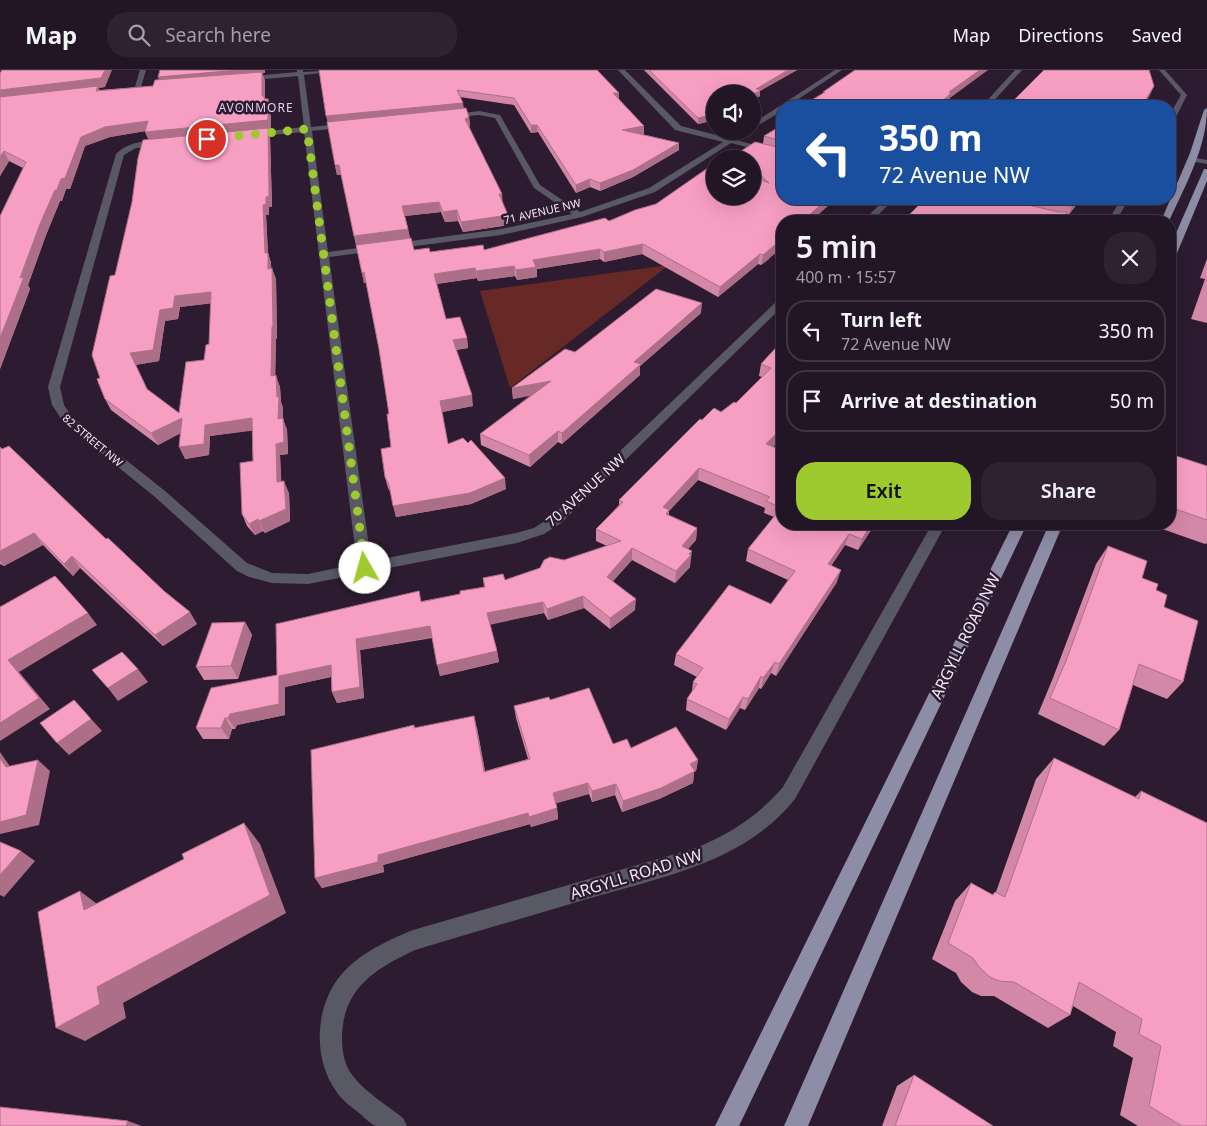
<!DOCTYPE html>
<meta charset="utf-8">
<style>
body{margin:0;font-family:"Noto Sans",sans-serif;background:#2e2232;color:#f1f3f6;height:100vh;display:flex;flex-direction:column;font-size:19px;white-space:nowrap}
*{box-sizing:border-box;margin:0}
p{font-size:16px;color:#a29fa7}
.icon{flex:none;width:28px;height:28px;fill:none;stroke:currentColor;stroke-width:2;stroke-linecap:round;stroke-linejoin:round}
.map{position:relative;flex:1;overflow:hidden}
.side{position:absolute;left:776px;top:145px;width:400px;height:315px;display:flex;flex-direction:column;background:#221525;border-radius:20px;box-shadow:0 5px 20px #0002,0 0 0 1px #3f3442}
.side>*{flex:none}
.guide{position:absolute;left:776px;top:30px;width:400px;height:105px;border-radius:20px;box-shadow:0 5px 20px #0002,0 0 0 1px #3f3442;background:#1a4fa0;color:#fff;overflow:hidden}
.controls{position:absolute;left:706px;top:15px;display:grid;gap:10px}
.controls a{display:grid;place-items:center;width:55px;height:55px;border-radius:50%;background:#221525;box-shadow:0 5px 20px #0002,0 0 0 1px #3f3442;font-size:25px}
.pin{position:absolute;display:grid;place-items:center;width:42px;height:42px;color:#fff;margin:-21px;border:2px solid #fff;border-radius:50%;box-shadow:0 1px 5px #0007}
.me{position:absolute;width:55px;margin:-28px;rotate:353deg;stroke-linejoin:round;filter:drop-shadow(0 0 4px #0008)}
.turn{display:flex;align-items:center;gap:18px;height:105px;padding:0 20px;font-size:22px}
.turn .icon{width:65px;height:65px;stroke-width:2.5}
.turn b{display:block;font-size:35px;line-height:42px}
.round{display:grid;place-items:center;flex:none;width:52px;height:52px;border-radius:20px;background:#2e2232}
.overview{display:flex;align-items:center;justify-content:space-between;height:85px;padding:0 20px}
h1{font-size:30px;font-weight:600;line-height:38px}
.primary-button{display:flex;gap:10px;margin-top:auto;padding:10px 20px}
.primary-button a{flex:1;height:58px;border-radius:20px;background:#9eca2f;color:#111;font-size:20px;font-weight:600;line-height:58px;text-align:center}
.primary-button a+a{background:#2e2232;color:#f1f3f6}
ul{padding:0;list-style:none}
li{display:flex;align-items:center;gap:15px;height:62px;margin:0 10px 8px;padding:0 10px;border:2px solid #3f3442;border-radius:20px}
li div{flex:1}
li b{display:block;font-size:19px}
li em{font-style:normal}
header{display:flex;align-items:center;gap:30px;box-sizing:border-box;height:70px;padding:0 25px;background:#221525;border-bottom:1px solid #3f3442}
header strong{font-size:24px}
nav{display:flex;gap:28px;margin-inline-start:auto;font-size:18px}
.search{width:350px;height:45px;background:#2e2232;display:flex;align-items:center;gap:12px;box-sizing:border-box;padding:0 18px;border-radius:20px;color:#a29fa7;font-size:19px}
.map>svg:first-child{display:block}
.green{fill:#672925}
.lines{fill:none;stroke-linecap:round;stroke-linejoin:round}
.minor{fill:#595865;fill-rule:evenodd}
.major{fill:#8e8da7;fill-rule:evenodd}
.wall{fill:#d488a8;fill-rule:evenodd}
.shaded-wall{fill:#ad6f88}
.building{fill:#f79ec3;stroke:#ad6f88;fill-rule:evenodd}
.route{stroke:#9eca2f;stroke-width:9;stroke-dasharray:0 16.2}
.labels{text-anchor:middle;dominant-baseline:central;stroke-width:5;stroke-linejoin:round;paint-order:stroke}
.far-street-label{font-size:11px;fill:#f2e7f5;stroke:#2d1c31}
.far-neighbourhood-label{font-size:12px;letter-spacing:1px;fill:#e4cde9;stroke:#2d1c31}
.street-label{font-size:14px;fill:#f2e7f5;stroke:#2d1c31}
.near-street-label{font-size:16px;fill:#f2e7f5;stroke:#2d1c31}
</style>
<header>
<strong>Map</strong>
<div class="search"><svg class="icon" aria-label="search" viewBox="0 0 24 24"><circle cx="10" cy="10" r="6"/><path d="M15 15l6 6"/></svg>Search here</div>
<nav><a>Map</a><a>Directions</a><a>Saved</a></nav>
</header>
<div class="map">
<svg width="1207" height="1056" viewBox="0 0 1207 1056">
<rect width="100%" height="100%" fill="#2d1c31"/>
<path class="green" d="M669,195l-159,123 -30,-97z"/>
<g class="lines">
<path class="minor" d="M140,0h6l-5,17 -3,2 -3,-2z
M297,0h6v2l44,-2 -43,5 7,52 38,-4 4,2 -4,2 -37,4 16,121 173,-23 71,-15 -38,-26 -39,-70 -16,-3 -30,3 -4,-2 2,-1 32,-4 21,4 40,70 40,27 69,-24 74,-46 -48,-12 -57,-60h7l56,56 47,12 12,-7h8l-12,9 46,12v4l-51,-13 -76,49 -73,25 -81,18 -172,22 42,304 145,-28 18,-5 17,-11 227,-217 4,-1v8l-221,216 -17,11 -27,9 -209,41 -36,-1 -23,-6 -12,-6 -82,-74 -91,-74 -12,-18 -4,-18 68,-233c11,-12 33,-15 49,-13v4l-29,3 -12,7 -64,232 4,18 8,12 93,74 82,72 25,10 36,1 49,-10 -53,-432 -54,5 -4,-2 4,-2 54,-6 -6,-51 -55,5 -3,-2 3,-2 54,-5z
M835,0h7l-54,36h-6v5l-30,18v-5z
M1015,0h7l-33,36h-7z
M1159,0h6l22,25 -13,26 -4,2v-9l11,-19z
M1190,87l17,3v4l-17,-3z
M885,129h9l-22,22h-9z
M1121,129h8l-13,22h-8z
M932,454h14l-151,275c-51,64 -133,78 -208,100 -57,17 -115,34 -172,51 -40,19 -72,38 -73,87 0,14 2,28 11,39 13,17 34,29 50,42l4,8c-9,0 -22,0 -31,0 -6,-2 -13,-10 -18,-14 -8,-6 -16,-12 -22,-21 -22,-31 -21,-77 -1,-108 18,-27 49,-41 78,-53l283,-82c35,-15 62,-32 87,-61z"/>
<path class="major" d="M1207,38c0,39 -22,78 -38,113h-8l29,-68 14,-43z
M1204,99h3v12l-32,77 -5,3v-14z
M1013,454h14l-288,602h-24z
M1049,454h14l-255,602h-24z"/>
</g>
<path class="wall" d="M319,0l300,30 25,34h-3l38,9v7l-46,27 -33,14 -10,-4 -14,6 -38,-61 -7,1 -17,-28 -54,-8 4,12 5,8 1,9 -1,1 33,67v8l7,23 -46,7 -5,-11 -13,1 -4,-10 -36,4 5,22 4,12 16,2 54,-2 125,-29 143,-25v-37h-15l1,-6 25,-9 1,-8 11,-6 1,-7 6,-4v80l-13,60 -8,6 -3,-1 -40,33 -76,-43 -38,8 -4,-3 -63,10v8l-20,3 -2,-4 -37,5 -1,-3 -40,6 9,35 21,19 1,10 -12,2 17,56 -31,6 6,32 58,45 -35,15 -75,13 -5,-24 -3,-5 -3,-11 6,-30 -2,-33 -10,-65 -13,-66h-2l-2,-10 -21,-98h-4l-2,-10z
M644,0h153l-37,21v5l-8,4v-6h-37v26l-17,4z
M0,3l105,14 -7,1 2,2 53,-4 7,-6 -2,-3 107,-4h-3l3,8v17l6,10v21l-3,1 2,7 2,70h-3v8h-3l2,38 3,10v5l5,11 1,59 -1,1 -1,37 5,11 1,15 2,6v11l4,11 1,24 -8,1 1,26 8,12 1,28 -25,12 -2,-2 -8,4 -8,-9 -5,-12 11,-53 -1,-31 -42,6 -1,19 -24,4 -4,-26 -23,12 -47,-35 -6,-11 -5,-21 15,-103 34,-136 -4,-8 -35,6 -25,9 -15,43h-4l-4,12h-2l-14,34 -18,50 2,4 -30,80 23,-201 -14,-7 -9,15zM211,233l-2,41 -5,16 -25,53 -32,-23 -12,-25 24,-4 6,-40 13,-2 2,-12z
M925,129h156l-14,18h-2l-2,4 -156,-4z
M1207,189v64l-16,-4 14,-40 -5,-1z
M701,243l-61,53v9l-78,69 -4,-2 -28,25 -49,-22 -1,-11 51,-39 -18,4 -1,-11 63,-36z
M782,271v96l-9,10 9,3v74h93l-17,26 -13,-5 -14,21 6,16 -61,94 -5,-3 -10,16 -2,-1 -14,22 -5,-2 -14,22 -40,-20 1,-11 5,-8 1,-9 4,-5 -23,-12 2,-11 95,-50 17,-24 -42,-19 2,-12 26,-32 -10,-4 1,-5 -67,-28 -29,31v4l28,13 -1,12 -8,9 2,18 -15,16 -43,-23 -19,21 22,29 -25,19 -26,-21 -36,12 -4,-7 -54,11 7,27 2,11 -59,14 -8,-38 -72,12 4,48 -27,5 -5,-11 -1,-15 -46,10v28l-48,10 -2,4h-3l-3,10h-26l-7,-11 81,-53 145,-74 38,-7 24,-7 -1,-9 22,2 102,-34 -11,-5v-12l23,-24v-5l83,-80 19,-8 15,-9 26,-26 -3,-1 2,-12z
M0,377l2,2 104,90 91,85 -34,22 -83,-78 -7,8 -30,-31 -39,21 -4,-2z
M1170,384l37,12v77l-2,1 -57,-20h22z
M1108,476l48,44 8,17 19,75 -16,17 -34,-14 -14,45 -15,16 -66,-32 15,-36 43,-114z
M245,552l7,13 -14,44 -34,1 -8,-13z
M550,630l63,44 18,4 67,12 -2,11 -2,1 -1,11 -34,16 -37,13 -7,-17 -23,7 -3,-8 -33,9 1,5 1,11 -27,8 -1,-3 -147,41 1,7 -62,16 -7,-10 99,-153 1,3h62l8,43 43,-12 -12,-41 -2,-12z
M1054,688l81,39 6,-6 66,335h-69l-18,-11 13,-57 -20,-12 3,-14 -43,-26 -3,9 -22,13 -54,-32h-13l-9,-4 -11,-10 -5,-9 -24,-14 23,-58 16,-18 21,12 3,-3h1l40,-113z
M914,1005l79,51h-111l15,-40z"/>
<path class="shaded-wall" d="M105,0h7l-7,17 -7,1 4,7 -102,5v-10z
M239,0h26v3h-3l3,8v17l2,7 -107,-23 -2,-5z
M788,0h9l-37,21v5l-8,4v-5l4,-6z
M980,0h8l-38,28 -1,3 -5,5h-7l12,-14z
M1154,16l-4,9 -6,11h-2z
M613,23h6v7z
M268,29l3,9v21l-3,1 2,7 2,70h-3v8h-3l2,38 3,10 1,17 -4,-11 -3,-16 -2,-48 3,-8 -117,-56 -4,-9z
M463,33l1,7 -136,13 -2,-7z
M715,44v6l-17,4v-6z
M469,47l1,9 -4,2 -1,-9z
M148,51l4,9 -42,7 -25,9 -15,43h-4l-4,12h-2l-14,34 -18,50 2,4 -30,80v-31l20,-60 20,-54 15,-34 6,-11 20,-42 24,-10z
M531,55h6l1,7 -7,1z
M644,56v8l-22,4v-8z
M679,73v7l-46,27 -33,14v-8z
M4,81l5,10 -9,15v-19z
M335,95h4l2,10h-4z
M590,109v8l-14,6v-8z
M499,124h3l1,10z
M828,129h8l-25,22h-6l3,-5z
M1078,129h3l-14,18 5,-10z
M439,132l2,10 -37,4 -2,-10z
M457,140l1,11 -13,1 -2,-10z
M508,145l1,10 -46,7 -2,-10z
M408,159l2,10 -53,7 -3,-10z
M782,169v9l-21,17 2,-10z
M643,174l-1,10 -38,8v-10z
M600,179v10l-63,10v8l-20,3 -1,-10 17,-10z
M760,184l-2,10 -40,33 2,-10z
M514,196l1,10 -37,5 -2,-10z
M272,198l4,11 1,59 -1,1 -1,49 -4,-12z
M475,198l2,10 -42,6 -1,-10z
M364,202l2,11h-2l-2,-10z
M211,222l4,11 -35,4 -2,12 -13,2 -6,40 -24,4 18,36 -23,-48 30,-43 15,-14z
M702,233l-1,10 -61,53v9l-78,69v-11l72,-71z
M467,268l1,10 -14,2 -1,-10z
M276,305l4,12 1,15 2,6v11l4,11 1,24 -8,1 2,39 -5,-12 -1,-38 2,-25z
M551,311l1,11 -39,7 -1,-11z
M472,325l1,11 -31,6 -2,-11z
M182,348l6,11 -30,16 -7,-12z
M252,348l5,12 -47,6 -1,19 -24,4 -6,-12 26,-22z
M782,358v9l-18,19 2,-12z
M558,361v11l-28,25 -1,-12z
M699,398l-1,12 -29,31 -1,11 -5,-15z
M505,408l1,11 -35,15 -75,13 -3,-11z
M284,411l5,12 1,28 -25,12 -6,-12z
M258,449l5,12 -8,4 -6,-11z
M871,454h4l-17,26 4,-11z
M697,458l-1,12 -16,18 2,-12z
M34,463l9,12 -39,21 -4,-5v-10z
M849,464l-4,11 -21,31 4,-12z
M632,478v12l-25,28v-11z
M692,481l-2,16 -15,16 1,-12z
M72,486l8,12 -7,8 -9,-12z
M841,500l-4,12 -61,94 3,-12z
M583,526l1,12 -36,12 -1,-11z
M636,529l-1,11 -25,19v-11z
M543,532l1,11 -55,12 -2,-12z
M190,542l7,12 -34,22 -8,-11z
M88,543l9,12 -78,47 31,37 -50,32v-18l8,-63z
M245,552l7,13 -14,44 -7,-13z
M430,556l3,11 -73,13 4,48 -27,5 -5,-11 24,-53z
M497,581l2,11 -59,14 -3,-11z
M775,592l-4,11 -10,16 2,-11z
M331,595l4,11 -50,11v28l-48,10 -2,4 -7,-11 2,-4 49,-38z
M138,599l10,13 -30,19 -10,-13z
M761,606l-2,12 -14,22 3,-11z
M743,627l-3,11 -14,22 3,-11z
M74,630l28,31 -33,24 -12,-12z
M474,646l3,12 10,55 -3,-11z
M225,648l7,11 -3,10 -8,-11z
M0,682l18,26 -12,-11 -6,-9z
M38,690l12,11 -11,54 -39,9v-12z
M698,690l-2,11 -2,1 -1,11 -34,16 -37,13 1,-11z
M588,713l1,11 -35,10 -1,-11z
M616,714l-1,11 -23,7v-11z
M557,738l1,11 -27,8 -2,-10z
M528,743l2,11 -147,41 1,7 -62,16 -7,-10 63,-23z
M244,753l16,21 26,69 -163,90 3,15 -41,23 -29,-13 41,-41z
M21,781l14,10 -31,36 -4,-2v-20z
M80,821l25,19h-21z
M128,1051l14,5h-16z"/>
<path class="building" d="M2,0h103l-4,8 -101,12v-17z
M160,0h79l-81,7z
M319,0h278l22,23h-6l31,33 -22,4 57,13 -46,27 -33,13 -10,-4 -14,6 -39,-60h-6l-17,-27 -57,-8 6,13 -137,13z
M649,0h139l-32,19 5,1 -9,5v-1h-37v20l-17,4z
M855,0h125l-31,22 2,1 -14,13h-135l23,-14h-2z
M1044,0h105l5,16 -12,20h-134z
M262,2v24h2v3h4v21l-123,12 3,-11 -43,6 -24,10 -16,41 -4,1 -4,11h-2l-15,34 -20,54 4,-1 -24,61v-122l26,-54 -22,-11 -4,6v-60l98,-11 -2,5 57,-5 2,-6z
M466,38l3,9 -4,2 37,75h-3l9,21 -47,7 -4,-12 -14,2 -4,-10 -37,4 6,23 -54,7 -15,-71h-4l-8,-43z
M782,49v6l-6,-2z
M782,55v16l-18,-5z
M268,58l1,68 -3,1v7l-3,1 2,48h3v16l4,-1 1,59h-1l-1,49 5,-1 1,22h2l-1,22 5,-1 1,24 -8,2 1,38 7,-1 2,28 -27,12 -1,-2 -9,5 -7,-10 -2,-51 13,-2 -1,-43 -47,7 -1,19 -25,3 3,-29 -31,15 -46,-34 -8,-20 3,-1 -8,-23 18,-79 5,-1 17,-73 6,-44 5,-18zM211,222l-2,52 -3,1 -2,15 -18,2 -7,51 -32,-24 -17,-36 23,-3 7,-40 13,-2 2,-12z
M755,72l27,6v51h46l-20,17 2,1 -5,4h-23v18l-19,16 -3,-1 -40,33 -77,-43 -39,8 -4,-3 -67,11 3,7 -20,3 -2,-4 -38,5 -1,-3 -41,6 12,45 14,-2 7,21 -14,2 19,55 -32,6 8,43 15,-6 5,5 3,-3 34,38 -35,15 -77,13 -4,-21 -4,-8 -4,-28 10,-2 -4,-33h2l-10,-65 -15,-77 -2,1 -6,-28 55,-7 3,12 15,-2 1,4 53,-7 1,5 121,-32 4,3 26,-11 21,-6 59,-41v33h37v-20l17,7 -17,-16v-8h-8l-6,-6z
M925,129h77l57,13h8l-5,9h-167l6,-5 6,1z
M1036,129h42l-6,8z
M656,219l46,14 -68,59 7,2 -79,69 -4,-2 -29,24 -49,-21 71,-53 -39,7 53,-39 10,3z
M782,271v87l-16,16 16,6v74h89l-9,15 -13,-5 -21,30 13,6 -62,94 -4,-2 -12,16 -2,-2 -13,23 -5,-2 -14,22 -42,-20 10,-15 -4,-2 10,-14 -27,-14 53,-69 42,19 24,-33 -47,-22 33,-41 -15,-7 4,-4 -71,-29 -36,39 6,3 -3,4 31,14 -15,18 10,5 -3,3 2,1 -15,16 -44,-23 -25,29 29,22 -26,19 -27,-22 -36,13 -4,-7 -56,11 10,38 -60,14 -7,-39 -74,13 4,48 -28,5 -1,-27 -52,11v28l-49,10 -2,4h-3l-4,10h-25l15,-40 66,-13 -1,-51 143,-33 2,11 39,-8v-3l25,-4 -2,-9 20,-4 2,6 35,-12 4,-8 6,-3 14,3 57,-19 -25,-12 27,-27 -4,-2 81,-81 2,1 12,-12 7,4 13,-10 2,1 35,-35 -10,-4z
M9,376l97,93 2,-1 56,53 26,21 -35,23 -83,-79 -8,8 -30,-31 -34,18v-104l2,2z
M1170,384l37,12v54l-37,-13z
M1108,476l39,15 -5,17 16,6 -2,6 11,5 -3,12 34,14 -15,61 -44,-18 -20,66 -69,-32 16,-37z
M55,506l33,37 -80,47 31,38 -39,25v-116z
M245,552l-14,44 -35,1 16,-44z
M122,582l16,17 -30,19 -16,-18z
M589,618l24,56 14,-5 4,9 45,-21 22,33 -8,4 5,7 -34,17 -38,13 -7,-17 -24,7 -4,-8 -35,10 4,15 -28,9 -1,-4 -150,42v7l-63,16 -4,-128 103,-25v3l60,-12 10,56 46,-13 -16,-53 35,-9 1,3z
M74,630l17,19 -34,24 -17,-20z
M0,688l6,9 32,-7 -12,55 -26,7z
M1054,688l85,41 2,-8 66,32v303h-25l-33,-20 12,-60 -22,-12 3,-15 -63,-37 -9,33 -56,-33 -15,-1 -9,-4 -11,-10 -6,-9 -25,-15 23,-60 22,12 2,-3 10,5z
M244,753l26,72 -173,92 3,17 -44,24 -18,-116 42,-21 4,19 100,-51 -2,-5z
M0,772l21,9 -21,24z
M914,1005l79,51h-98z
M0,1037l128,14 -2,5h-126z"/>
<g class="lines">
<path class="route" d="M207,69l100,-10 58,439"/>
</g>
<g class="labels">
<g class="far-street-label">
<text transform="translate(542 141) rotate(-13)">71 AVENUE NW</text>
<text transform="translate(93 370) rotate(40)">82 STREET NW</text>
</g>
<g class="far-neighbourhood-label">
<text x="256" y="37">AVONMORE</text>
</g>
<g class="street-label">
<text transform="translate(585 420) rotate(-42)">70 AVENUE NW</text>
</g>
<g class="near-street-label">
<text transform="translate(965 566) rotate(-64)">ARGYLL ROAD NW</text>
<text transform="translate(636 804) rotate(-17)">ARGYLL ROAD NW</text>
</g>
</g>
</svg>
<div class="controls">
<a><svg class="icon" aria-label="sound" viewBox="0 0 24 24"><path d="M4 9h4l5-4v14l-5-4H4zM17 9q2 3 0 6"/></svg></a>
<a><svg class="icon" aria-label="layers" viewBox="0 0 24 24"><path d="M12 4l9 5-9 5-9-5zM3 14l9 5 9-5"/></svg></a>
</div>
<div class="pin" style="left:207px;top:69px;background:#d93025"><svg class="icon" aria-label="arrive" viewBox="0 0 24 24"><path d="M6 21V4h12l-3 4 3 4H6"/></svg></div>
<svg class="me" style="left:365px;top:498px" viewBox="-20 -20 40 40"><circle r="19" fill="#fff"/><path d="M0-13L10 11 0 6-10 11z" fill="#9eca2f"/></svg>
<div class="guide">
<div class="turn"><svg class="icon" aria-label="left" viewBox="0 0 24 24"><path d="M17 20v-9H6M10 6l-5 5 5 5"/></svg><div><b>350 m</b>72 Avenue NW</div></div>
</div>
<section class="side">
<div class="overview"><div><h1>5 min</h1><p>400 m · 15:57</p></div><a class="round"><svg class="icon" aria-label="close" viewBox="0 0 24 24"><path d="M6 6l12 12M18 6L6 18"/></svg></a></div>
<ul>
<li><svg class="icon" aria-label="left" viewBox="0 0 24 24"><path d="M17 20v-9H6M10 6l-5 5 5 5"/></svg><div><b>Turn left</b><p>72 Avenue NW</p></div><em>350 m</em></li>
<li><svg class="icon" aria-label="arrive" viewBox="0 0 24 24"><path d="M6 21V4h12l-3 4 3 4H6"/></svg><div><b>Arrive at destination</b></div><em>50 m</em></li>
</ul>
<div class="primary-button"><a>Exit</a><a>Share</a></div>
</section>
</div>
